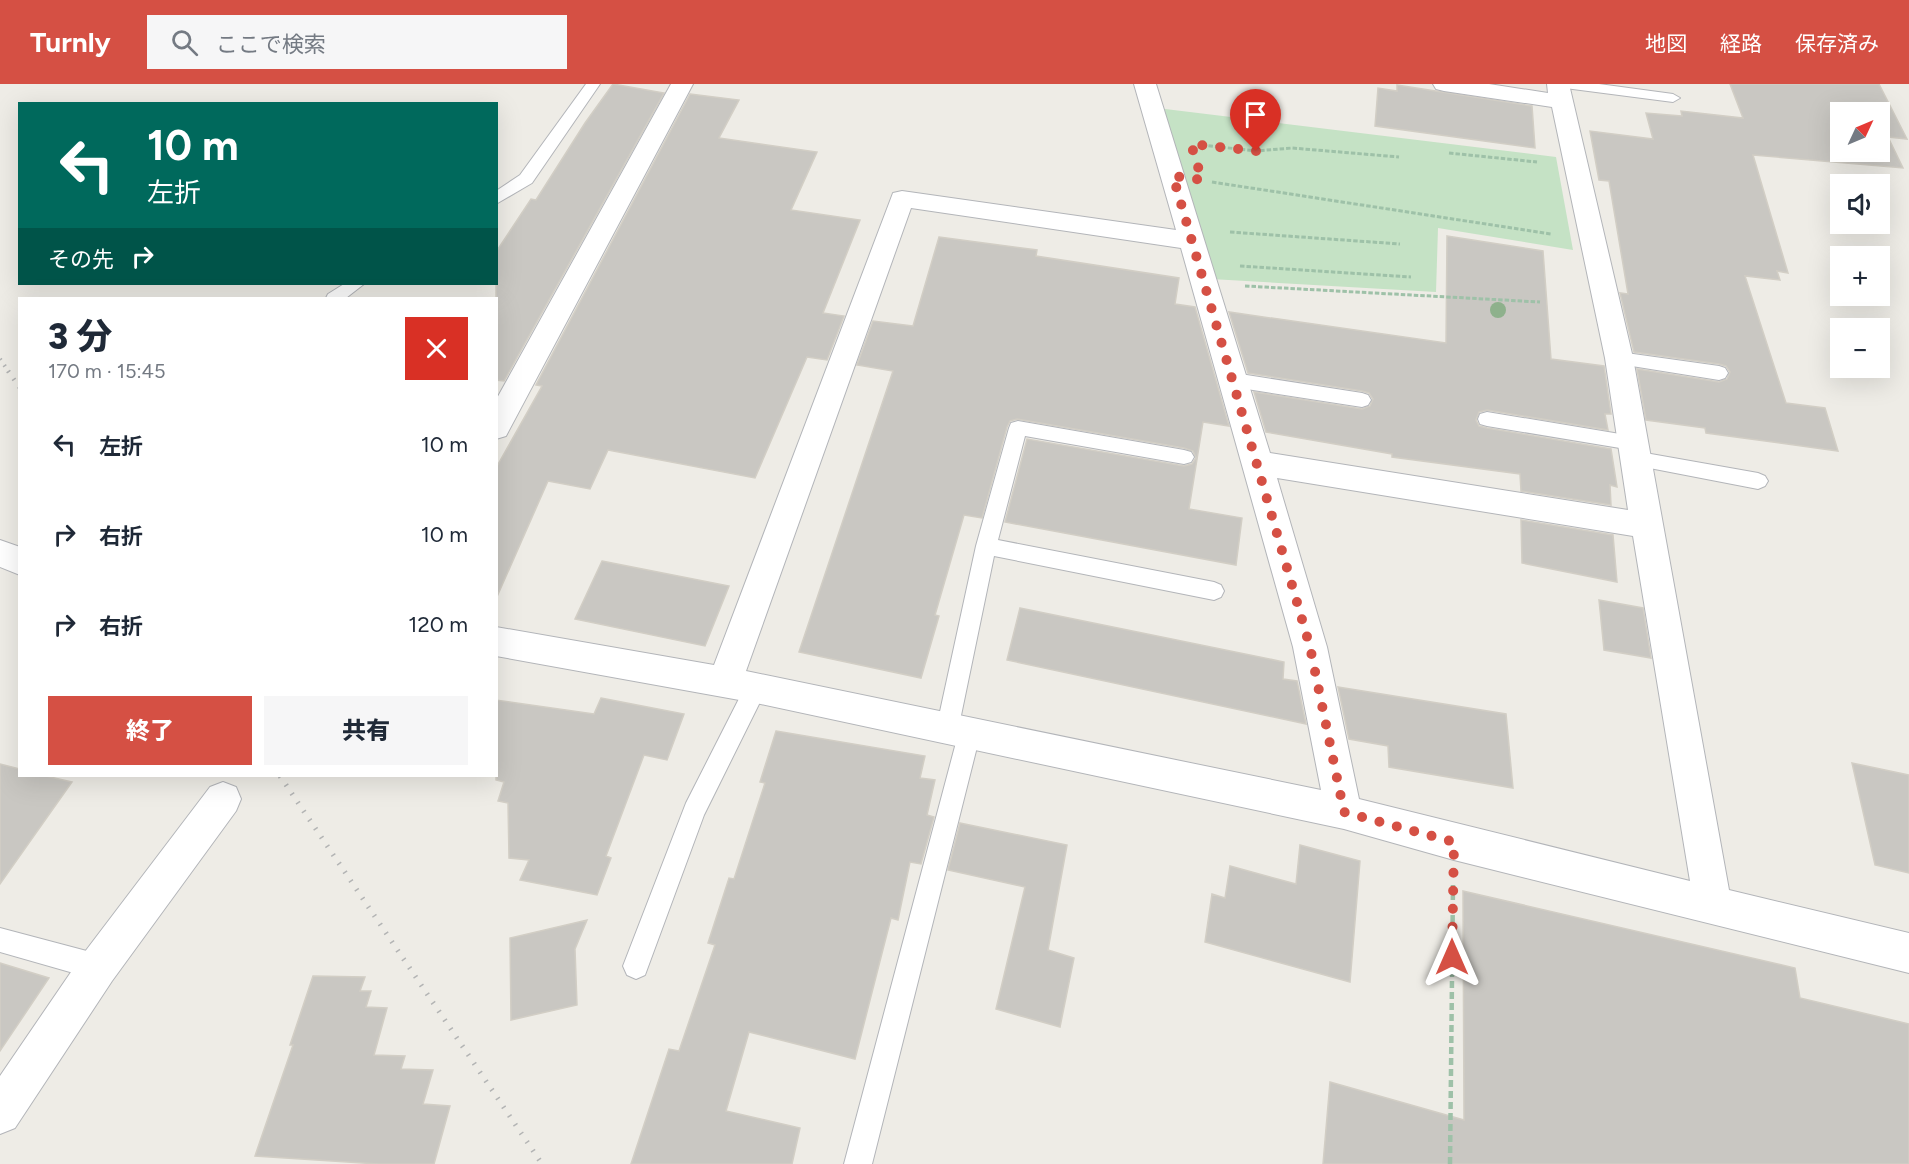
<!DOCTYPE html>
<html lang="ja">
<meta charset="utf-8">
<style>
body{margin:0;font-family:Figtree,"Noto Sans JP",sans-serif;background:#f6f6f7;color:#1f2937;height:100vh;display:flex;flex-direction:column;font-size:22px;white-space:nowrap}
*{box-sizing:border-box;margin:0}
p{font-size:20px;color:#747a83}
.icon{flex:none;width:33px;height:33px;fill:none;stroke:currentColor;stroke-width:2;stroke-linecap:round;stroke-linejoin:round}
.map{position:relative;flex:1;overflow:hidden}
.drawer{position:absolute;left:18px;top:213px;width:480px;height:480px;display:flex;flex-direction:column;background:#fff;border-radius:0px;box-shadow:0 6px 24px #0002}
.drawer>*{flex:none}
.guide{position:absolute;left:18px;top:18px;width:480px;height:183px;border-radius:0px;box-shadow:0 6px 24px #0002;background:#00695c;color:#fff;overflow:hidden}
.needle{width:39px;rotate:46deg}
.fabs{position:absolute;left:1830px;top:18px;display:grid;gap:12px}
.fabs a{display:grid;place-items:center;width:60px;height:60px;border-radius:0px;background:#fff;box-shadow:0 6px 24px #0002;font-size:30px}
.pin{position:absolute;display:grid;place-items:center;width:51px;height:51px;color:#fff;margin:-62px -26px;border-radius:50% 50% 50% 0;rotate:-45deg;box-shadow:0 0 6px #0007}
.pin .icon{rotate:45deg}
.me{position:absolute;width:66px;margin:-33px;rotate:0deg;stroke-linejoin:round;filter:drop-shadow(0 0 4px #0008)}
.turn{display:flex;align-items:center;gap:21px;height:126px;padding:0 30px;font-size:27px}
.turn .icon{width:78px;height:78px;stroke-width:2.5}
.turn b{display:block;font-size:42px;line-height:51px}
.then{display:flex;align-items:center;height:57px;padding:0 30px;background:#0003;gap:12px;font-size:22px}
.round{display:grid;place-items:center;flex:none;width:63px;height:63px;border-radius:0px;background:#f6f6f7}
.headline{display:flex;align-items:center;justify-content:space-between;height:102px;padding:0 30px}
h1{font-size:36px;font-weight:800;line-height:45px}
.button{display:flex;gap:12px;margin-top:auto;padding:12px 30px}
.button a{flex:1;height:69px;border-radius:0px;background:#d55044;color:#fff;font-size:24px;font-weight:800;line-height:69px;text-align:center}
.button a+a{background:#f6f6f7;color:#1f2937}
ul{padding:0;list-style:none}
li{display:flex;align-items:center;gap:18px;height:90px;padding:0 30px}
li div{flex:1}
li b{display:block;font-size:22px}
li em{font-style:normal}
header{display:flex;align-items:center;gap:36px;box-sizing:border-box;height:84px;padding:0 30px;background:#d55044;color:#fff}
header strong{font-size:28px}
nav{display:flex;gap:33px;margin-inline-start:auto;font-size:21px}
.search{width:420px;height:54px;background:#f6f6f7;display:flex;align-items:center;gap:15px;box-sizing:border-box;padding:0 21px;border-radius:0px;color:#747a83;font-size:22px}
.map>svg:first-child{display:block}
.green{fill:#c5e2c5}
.building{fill:#c9c7c2;stroke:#d2cec5;stroke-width:1.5;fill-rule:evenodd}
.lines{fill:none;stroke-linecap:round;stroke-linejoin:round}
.lane-casing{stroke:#b3b5b9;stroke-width:2}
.street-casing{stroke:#b3b5b9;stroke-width:2}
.path-far1{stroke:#9ec1a8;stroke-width:3;stroke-dasharray:4.5 2;stroke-linecap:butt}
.path{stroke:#9ec1a8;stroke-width:4.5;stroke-dasharray:7 4;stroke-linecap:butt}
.lane{fill:#fff;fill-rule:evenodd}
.street{fill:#fff;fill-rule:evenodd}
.rail-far2{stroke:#b3b4b4;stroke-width:4;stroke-dasharray:1.5 6;stroke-linecap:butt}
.rail-far1{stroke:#b3b4b4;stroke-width:4.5;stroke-dasharray:1.5 8;stroke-linecap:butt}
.rail{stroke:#b3b4b4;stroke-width:5;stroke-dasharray:1.5 9;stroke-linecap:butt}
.tree{fill:#8eb18c}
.route{stroke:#d55044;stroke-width:10;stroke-dasharray:0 18}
</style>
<header>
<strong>Turnly</strong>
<div class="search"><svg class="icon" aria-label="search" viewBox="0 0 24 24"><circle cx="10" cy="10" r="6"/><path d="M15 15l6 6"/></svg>ここで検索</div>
<nav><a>地図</a><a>経路</a><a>保存済み</a></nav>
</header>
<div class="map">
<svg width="1909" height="1080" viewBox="0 0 1909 1080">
<rect width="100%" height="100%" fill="#eeece6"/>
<path class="green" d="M1157,24l399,49 17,93 -135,-22 -2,64 -225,-13z"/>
<path class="building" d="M613,0l51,9 -160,288 -8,-1v-128l35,-53 5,1 49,-77z
M1730,0h149l28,55 -19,-2 15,31 -150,-13 35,118 -11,-2 3,9 -35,-4 41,127 39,5 13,43 -132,-18 -1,-5 -59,-8 -9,-51 82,13 8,-3 3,-7 -4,-6 -7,-2 -85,-12 -14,-59 8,1 -19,-113 -10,-1 -9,-49 63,8 -7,-26 36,3 -1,-5 62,7zM1840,28h40v40h-40z
M1397,1l135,21 3,42 -160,-22 3,-38 19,3z
M690,10l49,6 -20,38 98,14 -26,58 69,10 -37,93 21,3 -17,44 -20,-3 -52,121 -147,-28 -18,39 -42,-8 -52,118v-131l46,-82 -6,-1z
M1447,152l96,15 8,108 53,7 7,48h-6l3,16 -121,-20 -8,2 -3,8 3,6 8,2 124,21 6,38 -7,-2 1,20 -90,-14 -1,-17 -128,-17v-3l-126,-22 -12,-40 108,17 8,-3 3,-7 -4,-6 -7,-2 -114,-18 -19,-61 217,31z
M939,153l98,13 -1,6 143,22 -4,26 20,3 34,119 -26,-4 -14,87 53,9 -6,47 -231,-43 22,-83 157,27 8,-2 4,-6 -3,-7 -9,-3 -167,-29 -7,2 -3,6 -25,91 -18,-3 -29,100 4,1 -18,62 -122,-26 94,-281 -36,-6 16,-44 40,5z
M1521,436l92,15 4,47 -95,-19z
M602,477l127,25 -24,60 -130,-27z
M1599,516l44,8 8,50 -47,-8z
M1020,524l264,54 -1,17 14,2 9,43 -299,-64z
M1338,603l168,27 7,74 -124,-21 -1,-21 -39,-7z
M601,614l83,16 -17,46 -23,-5 -38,101 5,2 -14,37 -77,-15 9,-20 -20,-2 -1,-55 -10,-2 6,-19 -8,-2v-80l98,14z
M776,647l149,25 -5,22 15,2 -8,35 7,2 -13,47 -11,-2 -12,58 -7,-2 -36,141 -106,-27 -23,79 74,17 -8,36h-161l38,-115 10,2 36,-106 -7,-2 21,-65 5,1 31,-96 -5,-1z
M1852,679l57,12v98l-34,-8z
M0,680l20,5v7h26l26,6 -72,102z
M960,739l107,22 -19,105 26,8 -14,69 -64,-18 29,-122 -77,-17z
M1300,761l60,16 -10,121 -145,-40 7,-48 13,4 5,-32 66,18z
M1463,807l332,77 5,30 109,26v140h-586l7,-82 134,38z
M587,836l-12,29 2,56 -66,15 -1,-82z
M0,879l49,15 -49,73z
M313,892l52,1 -5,14h11l-5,16 21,1 -13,47 31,1 -4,13 32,1 -10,34 27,2 -16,58h-56l-123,-8 38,-111h-3z"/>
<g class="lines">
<g class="lane-casing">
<path id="lane" d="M586,0h14l-68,99 -36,21v-13l24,-16z
M1558,0h41l74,10 7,4 -7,4 -108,-14z
M344,200h20l-18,14h-20l2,-4z
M1619,268l100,14 6,2 3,5 -3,5 -6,2 -106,-17 -3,-5 3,-5z
M1234,289l128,20 6,2 3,5 -3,5 -6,2 -128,-20 -6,-2 -3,-5 3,-5z
M1487,328l145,24 7,2 2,5 -2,5 -7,2 -145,-24 -7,-2 -2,-5 2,-5z
M1018,337l166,29 7,2 3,5 -3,5 -7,2 -159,-28 -27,104 216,42 7,3 3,6 -3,6 -7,3 -220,-44 -36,174 -3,7 -8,3 -8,-3 -3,-7 40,-184 33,-118 2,-5z
M1634,367l124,22 7,3 3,5 -3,5 -7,3 -124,-24 -7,-2 -3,-5 3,-5z
M756,594l8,3 3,7 -63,127 -59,160 -9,4 -9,-4 -4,-9 63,-163 62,-122z
M969,641l8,3 3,7 -108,429h-28l114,-429 3,-7z
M0,844l98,26 9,4 4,9 -4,9 -9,4 -98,-28z"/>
</g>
<g class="street-casing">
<path id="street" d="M671,0h22l-187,352 -10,3v-39z
M1134,0h22l114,369 358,57 -23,-152 -53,-251 -108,-16 -8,-2 -3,-5h56l59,9 -1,-9h22l64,274 96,532 180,43v40l-455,-113 -110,-31 -588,-126 -260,-47v-29l218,38 179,-472 9,-2 274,39zM911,124l270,40 112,399 28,143 -575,-119zM1277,394l356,58 57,345 -331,-82 -32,-152z
M0,456l20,7v28l-20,-8z
M223,698l13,5 5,12 -5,12 -124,170 -97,147 -15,6v-58l84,-123 126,-166z"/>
</g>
<path class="path-far1" d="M1202,61l54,6 36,-3 107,9
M1449,69l88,9
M1212,98l339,52
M1230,148l170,12
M1240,182l171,11
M1245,202l295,16"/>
<path class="path" d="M1450,1080l3,-279"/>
<use href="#lane" class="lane"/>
<use href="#street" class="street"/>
<path class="rail-far2" d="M0,275l9,13"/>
<path class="rail-far1" d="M8,287l12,17"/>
<path class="rail" d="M280,692l262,388"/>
</g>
<circle class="tree" cx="1498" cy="226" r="8"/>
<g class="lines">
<path class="route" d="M1256,67l-65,-7 11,36 -29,-4 137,471 34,165 110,30 -2,115"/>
</g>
</svg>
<div class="fabs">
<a><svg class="needle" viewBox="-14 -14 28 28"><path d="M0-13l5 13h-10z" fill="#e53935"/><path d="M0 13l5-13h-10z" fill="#747a83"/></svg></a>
<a><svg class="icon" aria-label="sound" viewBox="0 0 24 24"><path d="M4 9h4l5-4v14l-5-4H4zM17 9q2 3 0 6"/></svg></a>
<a>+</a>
<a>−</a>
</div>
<div class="pin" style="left:1256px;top:67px;background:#d93025"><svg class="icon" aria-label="arrive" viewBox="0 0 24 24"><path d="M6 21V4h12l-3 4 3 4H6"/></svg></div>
<svg class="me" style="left:1452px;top:873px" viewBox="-20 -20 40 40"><path d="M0-17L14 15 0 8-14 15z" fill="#d55044" stroke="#fff" stroke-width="4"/></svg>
<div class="guide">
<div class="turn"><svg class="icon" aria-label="left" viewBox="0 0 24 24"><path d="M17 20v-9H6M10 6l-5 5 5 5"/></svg><div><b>10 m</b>左折</div></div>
<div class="then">その先<svg class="icon" aria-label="right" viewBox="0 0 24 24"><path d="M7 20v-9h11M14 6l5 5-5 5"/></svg></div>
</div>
<section class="drawer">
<div class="headline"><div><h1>3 分</h1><p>170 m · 15:45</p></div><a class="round" style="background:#d93025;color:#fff"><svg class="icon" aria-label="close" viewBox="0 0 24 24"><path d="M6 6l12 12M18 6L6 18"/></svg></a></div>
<ul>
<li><svg class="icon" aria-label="left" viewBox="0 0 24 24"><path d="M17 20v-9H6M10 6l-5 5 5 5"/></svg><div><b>左折</b></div><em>10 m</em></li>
<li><svg class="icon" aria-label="right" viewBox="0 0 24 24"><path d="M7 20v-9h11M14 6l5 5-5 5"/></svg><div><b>右折</b></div><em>10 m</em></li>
<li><svg class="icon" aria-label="right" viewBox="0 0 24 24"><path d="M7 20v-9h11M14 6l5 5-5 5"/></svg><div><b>右折</b></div><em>120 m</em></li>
</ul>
<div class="button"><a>終了</a><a>共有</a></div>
</section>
</div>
